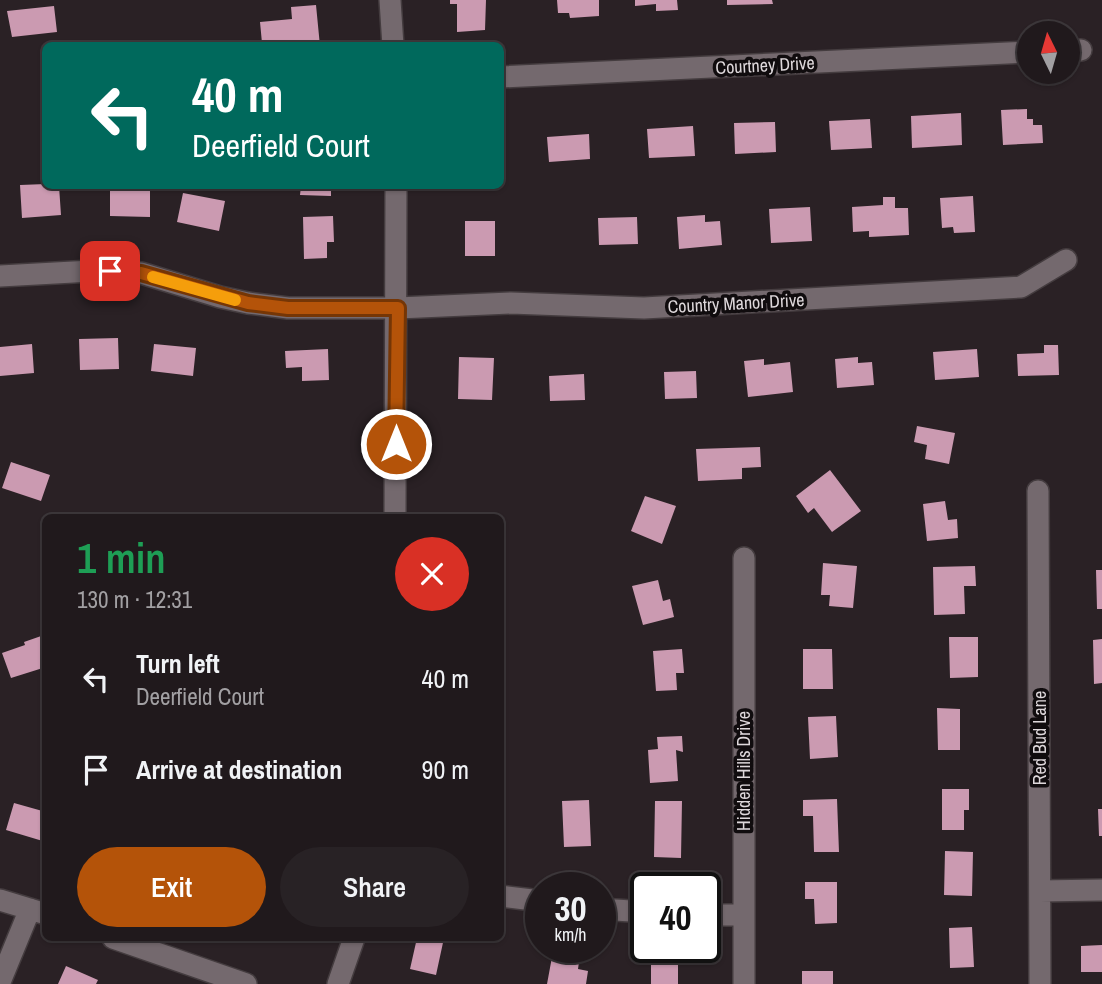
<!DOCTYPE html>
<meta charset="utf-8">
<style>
body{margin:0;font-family:"Archivo Narrow",sans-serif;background:#282225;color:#f1f3f6;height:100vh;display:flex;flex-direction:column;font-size:26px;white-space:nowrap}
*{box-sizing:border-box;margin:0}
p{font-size:23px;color:#a2a0a3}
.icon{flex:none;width:38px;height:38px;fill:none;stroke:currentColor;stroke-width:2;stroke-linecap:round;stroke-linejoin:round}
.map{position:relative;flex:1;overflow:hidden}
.panel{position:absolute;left:42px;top:514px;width:462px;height:427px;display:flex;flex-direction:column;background:#20191c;border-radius:10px;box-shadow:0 2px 5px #0004,0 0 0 2px #3d383b}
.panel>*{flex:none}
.guide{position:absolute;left:42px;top:42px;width:462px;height:147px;border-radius:10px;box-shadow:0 2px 5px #0004,0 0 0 2px #3d383b;background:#00695c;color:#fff;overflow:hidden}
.needle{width:46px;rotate:355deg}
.tools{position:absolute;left:1017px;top:21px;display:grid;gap:14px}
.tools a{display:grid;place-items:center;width:63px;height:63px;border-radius:50%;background:#20191c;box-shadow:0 2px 5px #0004,0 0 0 2px #3d383b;font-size:35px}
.speed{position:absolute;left:525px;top:872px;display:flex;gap:14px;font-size:35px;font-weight:700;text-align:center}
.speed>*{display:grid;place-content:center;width:91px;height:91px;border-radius:50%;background:#20191c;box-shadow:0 2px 5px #0004,0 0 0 2px #3d383b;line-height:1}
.speed small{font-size:18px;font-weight:400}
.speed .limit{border:4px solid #111;border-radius:10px;background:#fff;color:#111}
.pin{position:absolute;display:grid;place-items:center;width:60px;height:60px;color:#fff;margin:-30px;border-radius:14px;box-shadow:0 4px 10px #0006}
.me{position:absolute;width:77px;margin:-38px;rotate:0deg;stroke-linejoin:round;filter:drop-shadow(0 0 5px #0008)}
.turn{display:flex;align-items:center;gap:24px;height:147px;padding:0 35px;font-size:32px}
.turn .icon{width:91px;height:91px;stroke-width:2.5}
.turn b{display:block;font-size:49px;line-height:60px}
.round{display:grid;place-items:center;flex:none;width:74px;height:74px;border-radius:37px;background:#282225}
.summary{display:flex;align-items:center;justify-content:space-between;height:119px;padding:0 35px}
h1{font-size:42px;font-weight:600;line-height:52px;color:#1e9e55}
.primary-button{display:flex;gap:14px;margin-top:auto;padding:14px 35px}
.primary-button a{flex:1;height:80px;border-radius:42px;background:#b45309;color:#fff;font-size:28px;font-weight:600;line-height:80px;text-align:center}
.primary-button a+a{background:#282225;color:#f1f3f6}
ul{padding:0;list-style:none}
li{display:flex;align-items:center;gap:21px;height:91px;padding:0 35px}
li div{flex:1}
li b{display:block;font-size:26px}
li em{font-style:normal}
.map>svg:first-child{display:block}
.building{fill:#cb9ab1}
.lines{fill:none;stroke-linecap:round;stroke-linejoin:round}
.minor-casing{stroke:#443c3f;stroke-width:24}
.minor{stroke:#74696e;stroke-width:21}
.route-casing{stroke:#753606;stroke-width:18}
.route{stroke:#b45309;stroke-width:12}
.slow{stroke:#f59e0b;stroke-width:12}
.labels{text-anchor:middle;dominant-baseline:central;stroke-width:7;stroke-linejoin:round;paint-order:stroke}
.street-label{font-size:18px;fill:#ded8db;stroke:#100c0e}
</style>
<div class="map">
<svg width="1102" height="984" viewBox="0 0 1102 984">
<rect width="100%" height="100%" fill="#2a2125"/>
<path class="building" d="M450,0h36l-1,30 -28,2v-28h-7z
M557,0h42v16l-29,2 -1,-5h-11z
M635,0h42l1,10 -22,1v-7l-21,2z
M727,0h45l1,4 -46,1z
M316,5l4,41h-38v-5l-20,2 -2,-21 32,-3 -1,-12z
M54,6l3,26 -45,5 -5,-26z
M1027,109v10h6v6h9l1,18 -40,2 -2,-35z
M961,113l1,32 -50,3 -1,-32z
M870,119l2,29 -41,2 -2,-29z
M775,122l1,30 -41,2 -1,-31z
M693,126l2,30 -46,2 -2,-29z
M589,134l1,25 -41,3 -2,-25z
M46,184v2h13l2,29 -39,3 -2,-33z
M110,186h40v31l-40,-1z
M301,186h30v10l-31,-1z
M183,193l42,8 -6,30 -42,-9z
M973,196l2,36 -21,1 -1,-6 -11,1 -2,-30z
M883,197h12v11h13l1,27 -40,2v-6l-16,1 -1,-25 31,-2z
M810,207l2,34 -41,2 -2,-34z
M705,215v7l15,-1 2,24 -43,4 -2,-32z
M333,216l1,26h-7v16l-23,1 -1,-42z
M637,217l1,27 -39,1 -1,-27z
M465,221h30v35h-30z
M118,338l1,31 -39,1 -1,-31z
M32,344l2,29 -34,3v-29z
M154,344l42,4 -3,28 -42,-5z
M1044,345h14l1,30 -41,1 -1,-22 27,-1z
M328,349l1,31 -27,1v-14l-16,1 -1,-17z
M977,349l2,28 -44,3 -2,-28z
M459,357l35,1 -2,42 -34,-1z
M858,357v6l14,-1 2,23 -37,3 -2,-29z
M764,359v6l26,-3 3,30 -45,5 -4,-36z
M696,371l1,27 -32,1 -1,-27z
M584,374l1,26 -35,1 -1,-25z
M917,426l38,7 -6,31 -24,-5 2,-14 -13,-3z
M760,447l1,20 -19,1v11l-44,2 -2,-32z
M11,462l39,13 -9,26 -39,-13z
M830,470l31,41 -29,21 -18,-24 -6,5 -12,-17z
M645,496l31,10 -14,38 -31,-13z
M945,501l3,19 9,-1 1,19 -31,3 -4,-37z
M823,563l34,3 -4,42 -24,-2 1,-11h-9z
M975,566l1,20h-12l1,28 -31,1 -1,-48z
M1096,570h6v39h-5z
M658,580l5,21 7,-2 4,18 -31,8 -11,-39z
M44,635l2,32 -35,11 -9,-25 23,-8 -1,-3z
M949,637h29v40l-28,1z
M1102,639v44l-8,1 -1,-44z
M682,649l2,24h-8l1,17 -21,1 -3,-40z
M803,649h29l1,40h-30z
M937,708l23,1v41h-22z
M836,716l2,41 -28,2 -2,-42z
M682,736l1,16 -7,-2 2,31 -28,2 -2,-33 10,-1 -1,-12z
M942,789h27v21h-5v20h-22z
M837,799l2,53h-25l-1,-36h-10v-16z
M589,800l2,46 -27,1 -2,-46z
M655,801h27l-1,57 -27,-1z
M14,803l32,9v30l-40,-12z
M1098,809h4v27h-3z
M945,851l28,1 -1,44 -28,-1z
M805,882h32v41l-22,1 -1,-25h-9z
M972,927l2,40 -24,1 -1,-40z
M417,938h27l-8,37 -26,-6z
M1102,945v27h-21v-26z
M552,957l27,5 -1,7 10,2 -2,13h-39z
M651,963h27v21h-27z
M66,966l32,14 -2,4h-38z
M802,971h31v13h-31z"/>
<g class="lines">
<g class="minor-casing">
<path id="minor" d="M390,0l3,46
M1068,51l13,-1
M500,77l529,-25
M0,276l110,-6 31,3 79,24 28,6 40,5h110l113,-5 133,5 377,-21 45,-27
M1038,491l2,493
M395,518l1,-332
M744,558v426
M1040,891l62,-1
M500,896l41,5
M0,900l46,14
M600,909l46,3
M705,915h38
M113,938l133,46
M0,982l30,-73
M338,984l16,-46"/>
</g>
<use href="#minor" class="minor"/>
</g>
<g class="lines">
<g class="route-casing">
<path id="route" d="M110,271l31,2 107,30 40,5h110l-2,136"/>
</g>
<use href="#route" class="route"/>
<path class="slow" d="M153,277l82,23"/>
</g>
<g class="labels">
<g class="street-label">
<text transform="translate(765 65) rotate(-3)">Courtney Drive</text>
<text transform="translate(736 303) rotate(-3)">Country Manor Drive</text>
<text transform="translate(1039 738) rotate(-90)">Red Bud Lane</text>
<text transform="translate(743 771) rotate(-90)">Hidden Hills Drive</text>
</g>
</g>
</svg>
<div class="tools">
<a><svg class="needle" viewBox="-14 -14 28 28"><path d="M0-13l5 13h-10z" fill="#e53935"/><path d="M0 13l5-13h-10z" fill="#a2a0a3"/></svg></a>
</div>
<div class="speed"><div>30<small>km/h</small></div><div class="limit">40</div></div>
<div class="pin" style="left:110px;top:271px;background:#d93025"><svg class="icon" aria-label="arrive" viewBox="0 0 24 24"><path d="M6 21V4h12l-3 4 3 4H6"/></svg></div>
<svg class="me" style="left:396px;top:444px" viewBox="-20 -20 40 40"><circle r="17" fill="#b45309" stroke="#fff" stroke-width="3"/><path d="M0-11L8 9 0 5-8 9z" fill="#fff"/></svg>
<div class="guide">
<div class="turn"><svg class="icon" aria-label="left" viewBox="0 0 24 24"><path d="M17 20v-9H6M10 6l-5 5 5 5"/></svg><div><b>40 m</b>Deerfield Court</div></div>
</div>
<section class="panel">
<div class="summary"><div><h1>1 min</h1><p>130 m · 12:31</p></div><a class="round" style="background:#d93025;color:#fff"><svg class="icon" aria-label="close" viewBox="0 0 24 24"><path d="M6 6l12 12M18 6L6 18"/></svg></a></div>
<ul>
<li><svg class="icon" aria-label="left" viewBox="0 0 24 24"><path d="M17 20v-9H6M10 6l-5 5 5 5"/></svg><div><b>Turn left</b><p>Deerfield Court</p></div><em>40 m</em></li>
<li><svg class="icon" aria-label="arrive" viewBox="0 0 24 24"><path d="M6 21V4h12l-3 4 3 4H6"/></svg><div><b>Arrive at destination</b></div><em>90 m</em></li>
</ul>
<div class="primary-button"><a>Exit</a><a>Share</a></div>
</section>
</div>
